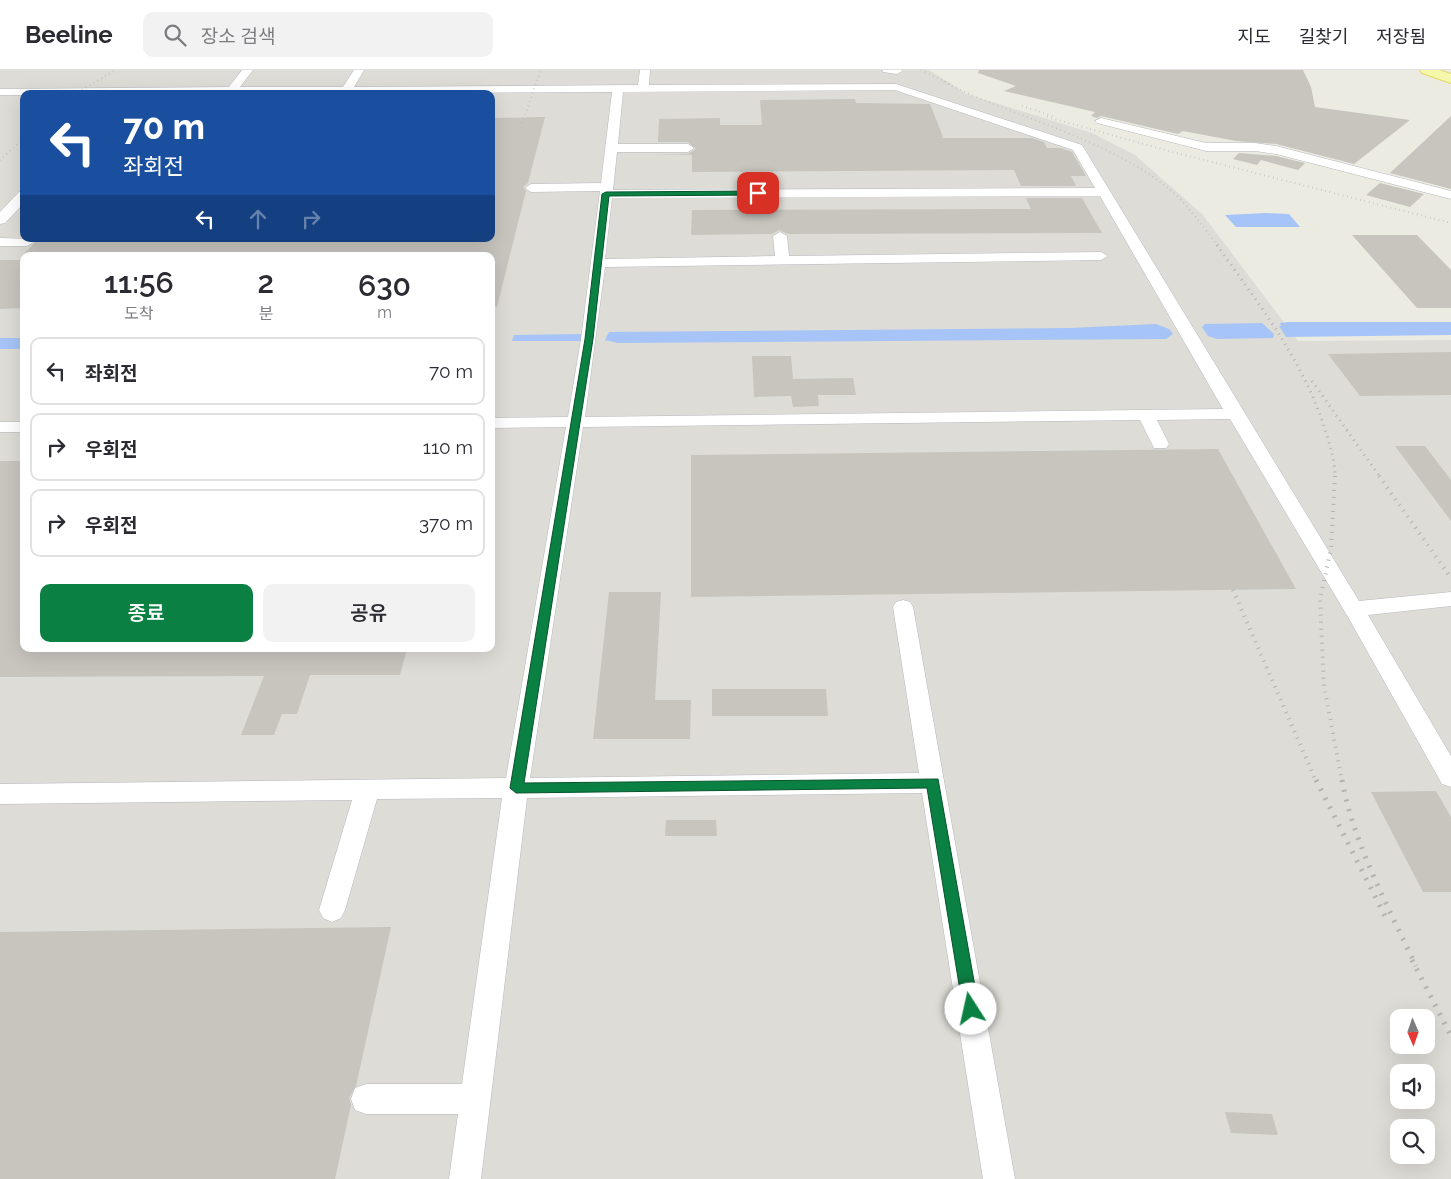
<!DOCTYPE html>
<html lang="ko">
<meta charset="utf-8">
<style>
body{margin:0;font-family:Raleway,"Noto Sans KR",sans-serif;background:#f2f2f3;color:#2b2b33;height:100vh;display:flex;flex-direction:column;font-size:19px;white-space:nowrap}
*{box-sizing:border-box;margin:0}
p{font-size:16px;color:#7c7c81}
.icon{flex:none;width:28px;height:28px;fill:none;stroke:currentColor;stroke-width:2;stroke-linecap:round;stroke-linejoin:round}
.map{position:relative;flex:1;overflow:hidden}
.details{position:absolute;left:20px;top:182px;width:475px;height:400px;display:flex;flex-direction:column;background:#fff;border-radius:10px;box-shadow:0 5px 20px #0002}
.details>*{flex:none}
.hud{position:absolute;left:20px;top:20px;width:475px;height:152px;border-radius:10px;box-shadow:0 5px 20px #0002;background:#1a4fa0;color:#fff;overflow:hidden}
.needle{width:32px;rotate:178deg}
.buttons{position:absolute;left:1390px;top:939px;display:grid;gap:10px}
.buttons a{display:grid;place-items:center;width:45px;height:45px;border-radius:10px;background:#fff;box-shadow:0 5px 20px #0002;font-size:25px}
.pin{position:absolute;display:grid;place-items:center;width:42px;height:42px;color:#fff;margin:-21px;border-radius:10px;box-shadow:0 2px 8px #0006}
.me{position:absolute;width:55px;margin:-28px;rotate:350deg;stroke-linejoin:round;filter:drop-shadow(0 0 4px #0008)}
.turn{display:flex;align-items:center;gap:18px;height:105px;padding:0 20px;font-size:22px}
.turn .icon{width:65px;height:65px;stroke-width:2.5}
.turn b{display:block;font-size:35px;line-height:42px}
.lanes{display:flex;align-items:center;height:48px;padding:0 20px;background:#0003;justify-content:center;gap:25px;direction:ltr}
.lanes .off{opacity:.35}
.eta{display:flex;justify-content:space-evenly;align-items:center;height:85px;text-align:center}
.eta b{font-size:30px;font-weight:600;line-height:35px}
.action{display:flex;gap:10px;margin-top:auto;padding:10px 20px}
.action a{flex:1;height:58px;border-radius:10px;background:#0b8043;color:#fff;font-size:20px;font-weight:600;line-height:58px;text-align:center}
.action a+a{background:#f2f2f3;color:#2b2b33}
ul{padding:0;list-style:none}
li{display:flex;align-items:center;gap:15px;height:68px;margin:0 10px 8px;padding:0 10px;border:2px solid #e1e1e2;border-radius:10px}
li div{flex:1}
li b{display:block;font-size:19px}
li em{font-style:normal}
header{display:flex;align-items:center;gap:30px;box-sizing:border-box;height:70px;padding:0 25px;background:#fff;border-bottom:1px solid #e1e1e2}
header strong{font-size:24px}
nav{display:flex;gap:28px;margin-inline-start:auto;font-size:18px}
.search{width:350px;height:45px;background:#f2f2f3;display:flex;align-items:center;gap:12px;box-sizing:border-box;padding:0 18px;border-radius:10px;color:#7c7c81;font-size:19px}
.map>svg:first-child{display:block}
.industrial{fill:#dddcd6;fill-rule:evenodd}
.water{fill:#a6c4f7}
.building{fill:#c7c5be}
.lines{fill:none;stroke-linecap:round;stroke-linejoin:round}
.minor-casing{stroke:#b7b8bd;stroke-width:1}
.major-casing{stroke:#e4d862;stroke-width:2}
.minor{fill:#fff;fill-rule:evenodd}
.major{fill:#f5f7ab;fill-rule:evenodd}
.rail-far3{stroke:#b2b3b3;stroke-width:2;stroke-dasharray:0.5 4;stroke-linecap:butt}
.rail-far2{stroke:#b2b3b3;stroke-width:3;stroke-dasharray:1 5;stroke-linecap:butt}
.rail-far1{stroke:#b2b3b3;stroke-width:4;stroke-dasharray:1 6;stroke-linecap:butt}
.rail{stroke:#b2b3b3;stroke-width:5;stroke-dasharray:2 8;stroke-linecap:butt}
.route{fill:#0b8043;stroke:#07532c}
</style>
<header>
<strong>Beeline</strong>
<div class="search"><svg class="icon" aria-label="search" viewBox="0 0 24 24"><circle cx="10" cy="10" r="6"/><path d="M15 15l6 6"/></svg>장소 검색</div>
<nav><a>지도</a><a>길찾기</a><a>저장됨</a></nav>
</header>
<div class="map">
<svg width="1451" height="1109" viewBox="0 0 1451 1109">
<rect width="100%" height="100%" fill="#ebebe2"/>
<path class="industrial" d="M0,0h929l38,24 125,39 43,22 68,60 95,126 153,-1v839h-1451zM24,24h467v145h-467zM24,186h467v393h-467zM1399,948h27v27h-27zM1399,1002h27v28h-27zM1399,1058h27v27h-27z"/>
<path class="water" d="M1266,143l23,1 11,13h-64l-11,-12z
M1289,252h162v13l-165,2 -7,-11h2l-1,-3z
M1262,253l12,11 -1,4 -56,1 -9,-3 -6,-9 3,-3z
M1156,254l13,5 4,5 -7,5 -548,4 -13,-3 4,-8 461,-4z
M583,264l-1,7h-70l2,-6z
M0,268h24v11h-24z"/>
<path class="building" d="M979,0h324l8,17 4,20 95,13 -56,44 -78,-20 -40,-3 -53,-10 -5,3 -77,-18 -4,2 -6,-2 4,-4 -91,-21 12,-5 -38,-13z
M855,29l1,4 74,1 13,33 -2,1h91l12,4 3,6h13l12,4 14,24h-15l5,10h-55l-7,-16 -322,2v-17l-36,-1h32l8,-5 -8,-7h-30l1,-23 61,-1v7h42l-2,-25z
M1451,46v73l-61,-16z
M545,47l-17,66 -5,4 3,4 -29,116 -6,-1v-50h-469l16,-17h453v-121z
M1239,83l37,3 29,7 -7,7 -37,-10 -4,5 -24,-6z
M1380,113l44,11 -14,13 -44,-12z
M1026,128h56l20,35 -314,1 -9,-4 -7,4 -81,1 1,-25 339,-1z
M1352,165h65l34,35v38h-34z
M0,190h24v48l-24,1z
M1451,282v43l-91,1 -32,-42z
M752,286h39l2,23 60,-1 3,17h-38l1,11 -26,1 -2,-11 -37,1z
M1395,376h30l26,34v41z
M1218,379l78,140 -605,8v-142z
M0,391h24v188h383l-7,26h-90l-13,39h-15l-8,21h-33l23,-59 -264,1z
M609,522h52l-6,108h36l-1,39h-97z
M712,619h114l2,27h-116z
M1436,721l15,26v75h-28l-52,-100z
M666,750h50l1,16h-52z
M391,857l-35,159 -7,12 2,7 -16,74h-335v-247z
M1225,1042l47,2 6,21 -47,-2z"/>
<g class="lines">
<g class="minor-casing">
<path id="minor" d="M242,0h11l-13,17h103l11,-17h10l-10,17 284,-2 2,-15h10l-1,15 247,-1 186,61 277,456 92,-9v14l-83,9 83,141v31l-9,-3 -94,-167 -118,-198 -73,1 12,24 -3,4h-12l-14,-28 -557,7 -53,351 389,-5 -26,-166 3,-5 7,-2 7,2 3,5 102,572h-32l-61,-386 -395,5 -46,381h-32l9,-65h-92l-11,-4 -4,-11 4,-11 11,-4h96l40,-286 -125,1 -32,111 -4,8 -9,4 -9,-4 -4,-8 33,-110 -352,4v-20l506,-6 60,-351 -75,1v-10l77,-1 13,-78 19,-148 -69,1 -6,-4 6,-4 70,-1 11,-91 -612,3v-6l229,-2zM895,20l178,60 22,38 -482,2 4,-38h71l6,-4 -6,-4h-70l5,-52zM1100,126l123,213 -638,8 20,-150 496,-7 7,-4 -7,-4 -312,4 -2,-20 -7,-4 -7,4 2,20 -170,3 7,-61z
M882,0h20v1l-5,3 -14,-2z
M1101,48l105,25h49l21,3 175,45v8l-175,-45 -21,-3h-49l-109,-28 -2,-2z
M24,121v12l-19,20 -5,1v-12l19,-20z
M0,168l32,1 2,3 -7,4h-27z
M0,352h24v10h-24z"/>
</g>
<g class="major-casing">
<path id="major" d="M1420,0h19l12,4v9l-29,-10z"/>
</g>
<use href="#minor" class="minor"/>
<use href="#major" class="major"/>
<path class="rail-far3" d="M921,0l29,14
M944,12c74,37 158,54 224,106 19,15 35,39 50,58
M74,24l42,-24
M1022,36l33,11
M1047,47l122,34 282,72
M522,53l19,-53
M0,90l24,-22"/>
<path class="rail-far2" d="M1217,175c42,60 88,117 109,188 5,15 9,28 9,44
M1312,311l68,96"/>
<path class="rail-far1" d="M1335,406l-4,73 -11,50 4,87 18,95
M1379,406l72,102
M1233,520l83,191"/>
<path class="rail" d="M1316,710l69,136
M1342,710c11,62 47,129 74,186
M1412,890l39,76"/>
</g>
<path class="route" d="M758,121l3,4 -152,1 -16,143 -69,444 414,-4 41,230 -3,5 -5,3 -6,-3 -2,-5 -36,-221 -411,5 -6,-5 75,-449 17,-145 4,-2z"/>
</svg>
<div class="buttons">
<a><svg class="needle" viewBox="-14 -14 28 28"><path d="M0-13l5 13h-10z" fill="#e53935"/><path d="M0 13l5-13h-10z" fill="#7c7c81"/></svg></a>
<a><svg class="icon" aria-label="sound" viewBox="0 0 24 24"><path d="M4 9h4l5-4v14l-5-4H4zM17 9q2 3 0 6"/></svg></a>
<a><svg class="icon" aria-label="search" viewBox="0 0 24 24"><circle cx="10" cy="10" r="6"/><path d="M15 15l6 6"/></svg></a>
</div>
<div class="pin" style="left:758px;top:123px;background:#d93025"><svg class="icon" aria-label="arrive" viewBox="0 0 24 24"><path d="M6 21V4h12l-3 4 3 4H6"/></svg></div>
<svg class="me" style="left:971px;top:939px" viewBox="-20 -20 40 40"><circle r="19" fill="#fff"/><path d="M0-13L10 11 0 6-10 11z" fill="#0b8043"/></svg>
<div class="hud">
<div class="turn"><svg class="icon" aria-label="left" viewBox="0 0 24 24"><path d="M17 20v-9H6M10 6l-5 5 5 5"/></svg><div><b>70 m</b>좌회전</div></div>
<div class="lanes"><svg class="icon" aria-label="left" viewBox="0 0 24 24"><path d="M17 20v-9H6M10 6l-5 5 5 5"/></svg><svg class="icon off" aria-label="ahead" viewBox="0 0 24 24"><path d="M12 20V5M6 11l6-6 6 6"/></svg><svg class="icon off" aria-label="right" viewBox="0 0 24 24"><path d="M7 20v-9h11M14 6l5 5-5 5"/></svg></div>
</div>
<section class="details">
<div class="eta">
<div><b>11:56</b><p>도착</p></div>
<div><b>2</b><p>분</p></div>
<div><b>630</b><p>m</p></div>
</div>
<ul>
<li><svg class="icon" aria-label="left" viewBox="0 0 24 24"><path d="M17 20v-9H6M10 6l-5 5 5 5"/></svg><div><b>좌회전</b></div><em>70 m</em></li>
<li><svg class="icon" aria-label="right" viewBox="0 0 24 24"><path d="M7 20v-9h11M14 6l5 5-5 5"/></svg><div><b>우회전</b></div><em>110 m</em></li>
<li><svg class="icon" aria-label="right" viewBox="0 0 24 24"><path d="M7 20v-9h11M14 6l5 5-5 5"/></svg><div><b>우회전</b></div><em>370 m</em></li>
</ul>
<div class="action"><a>종료</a><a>공유</a></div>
</section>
</div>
